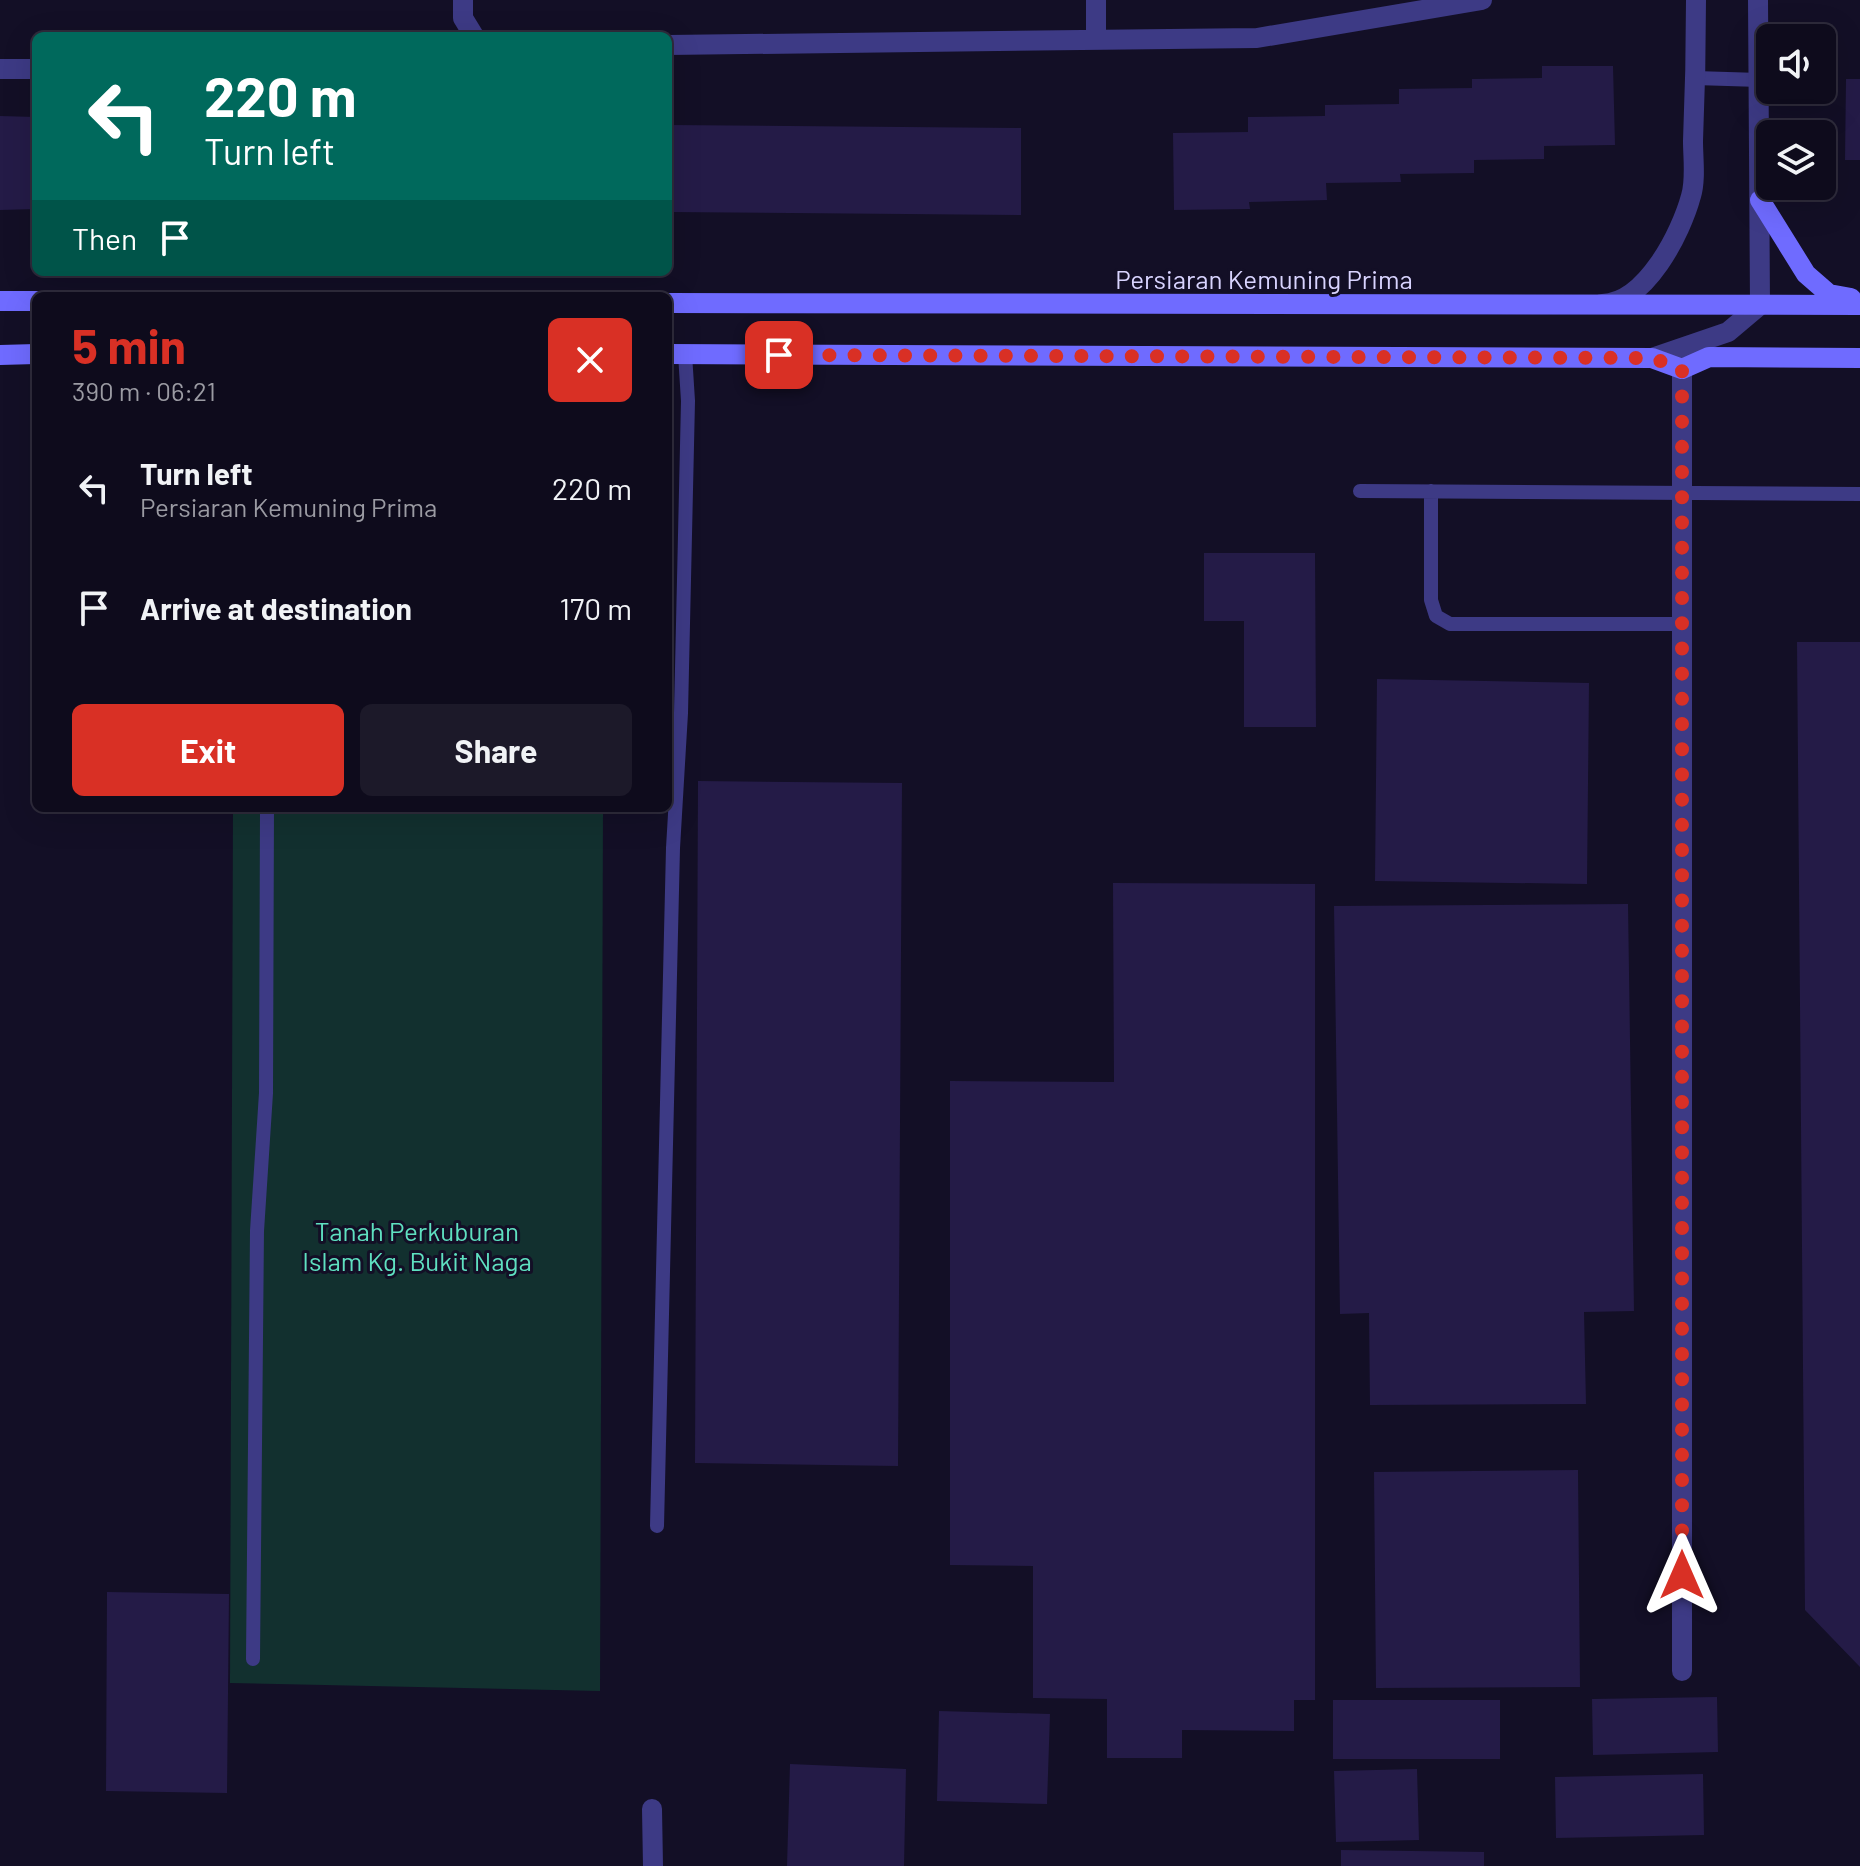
<!DOCTYPE html>
<meta charset="utf-8">
<style>
body{margin:0;font-family:Barlow,sans-serif;background:#1c1929;color:#f1f3f6;height:100vh;display:flex;flex-direction:column;font-size:30px;white-space:nowrap}
*{box-sizing:border-box;margin:0}
p{font-size:26px;color:#9b9ba3}
.icon{flex:none;width:44px;height:44px;fill:none;stroke:currentColor;stroke-width:2;stroke-linecap:round;stroke-linejoin:round}
.map{position:relative;flex:1;overflow:hidden}
.side{position:absolute;left:32px;top:292px;width:640px;height:520px;display:flex;flex-direction:column;background:#0e0b1c;border-radius:12px;box-shadow:0 8px 32px #0002,0 0 0 2px #2e2b3b}
.side>*{flex:none}
.banner{position:absolute;left:32px;top:32px;width:640px;height:244px;border-radius:12px;box-shadow:0 8px 32px #0002,0 0 0 2px #2e2b3b;background:#00695c;color:#fff;overflow:hidden}
.controls{position:absolute;left:1756px;top:24px;display:grid;gap:16px}
.controls a{display:grid;place-items:center;width:80px;height:80px;border-radius:12px;background:#0e0b1c;box-shadow:0 8px 32px #0002,0 0 0 2px #2e2b3b;font-size:40px}
.pin{position:absolute;display:grid;place-items:center;width:68px;height:68px;color:#fff;margin:-34px;border-radius:16px;box-shadow:0 4px 12px #0006}
.me{position:absolute;width:88px;margin:-44px;rotate:0deg;stroke-linejoin:round;filter:drop-shadow(0 0 6px #0008)}
.turn{display:flex;align-items:center;gap:28px;height:168px;padding:0 40px;font-size:36px}
.turn .icon{width:104px;height:104px;stroke-width:2.5}
.turn b{display:block;font-size:56px;line-height:68px}
.then{display:flex;align-items:center;height:76px;padding:0 40px;background:#0003;gap:16px;font-size:30px}
.round{display:grid;place-items:center;flex:none;width:84px;height:84px;border-radius:12px;background:#1c1929}
.head{display:flex;align-items:center;justify-content:space-between;height:136px;padding:0 40px}
h1{font-size:48px;font-weight:700;line-height:60px;color:#d93025}
.primary-button{display:flex;gap:16px;margin-top:auto;padding:16px 40px}
.primary-button a{flex:1;height:92px;border-radius:12px;background:#d93025;color:#fff;font-size:32px;font-weight:700;line-height:92px;text-align:center}
.primary-button a+a{background:#1c1929;color:#f1f3f6}
ul{padding:0;list-style:none}
li{display:flex;align-items:center;gap:24px;height:120px;padding:0 40px}
li div{flex:1}
li b{display:block;font-size:30px}
li em{font-style:normal}
.map>svg:first-child{display:block}
.green{fill:#12302f}
.building{fill:#241b47}
.lines{fill:none;stroke-linecap:round;stroke-linejoin:round}
.lane{stroke:#3d3a85;stroke-width:14}
.street{stroke:#3d3a85;stroke-width:20}
.secondary{stroke:#6f6bff;stroke-width:20}
.route{stroke:#d93025;stroke-width:14;stroke-dasharray:0 25.2}
.labels{text-anchor:middle;dominant-baseline:central;stroke-width:6;stroke-linejoin:round;paint-order:stroke}
.street-label{font-size:26px;fill:#d9d4ff;stroke:#130f26}
.park-label{font-size:26px;fill:#5fe0c0;stroke:#130f26}
</style>
<div class="map">
<svg width="1860" height="1866" viewBox="0 0 1860 1866">
<rect width="100%" height="100%" fill="#130f26"/>
<path class="green" d="M233,808h370l-3,883 -370,-8z"/>
<path class="building" d="M1542,66h71l2,79 -71,1v13l-70,1v13l-74,1 1,8 -75,1 1,17 -78,2 1,7 -76,1 -1,-77 75,-1v-15l77,-1v-11l74,-1v-15l73,-1v-9l70,-1z
M1846,79h14v81h-15z
M0,116l36,1v92l-36,1z
M668,125l353,3v87l-353,-3z
M1204,553h111l1,174h-72v-106h-40z
M1797,642h63v1025l-55,-57z
M1377,679l212,4 -2,201 -212,-3z
M698,781l204,2 -4,683 -203,-3z
M1113,883l202,1v816h-21v31l-112,-1v28h-75v-59l-74,-1v-132l-83,-1v-484l164,1z
M1628,904l6,407 -50,1 2,92 -216,1 -1,-92 -29,1 -6,-408z
M1578,1470l2,217 -204,1 -2,-216z
M107,1592l122,2 -2,199 -121,-2z
M1717,1697l1,55 -125,3 -1,-56z
M1333,1700h167v59h-167z
M939,1711l111,3 -3,90 -110,-3z
M790,1764l116,5 -2,97h-117z
M1417,1769l2,71 -83,2 -2,-71z
M1703,1774l1,61 -148,3 -1,-61z
M1341,1850l143,2v14h-143z"/>
<g class="lines">
<path class="lane" d="M1695,78l65,2
M1360,491l500,3
M1431,491v109l5,16 14,8h232
M657,1526l16,-678 8,-135 7,-312 -3,-47
M253,1659l4,-428 9,-138 1,-285"/>
<path class="street" d="M463,0v18l11,18
M1096,0v40
M668,45l589,-7 225,-38
M0,69h36
M1602,304c44,-1 79,-71 89,-108 5,-16 2,-38 2,-55 2,-47 3,-94 3,-141
M1652,358l76,-26 32,-27 -2,-305
M1682,1671v-1302
M652,1809l1,57"/>
<path class="secondary" d="M1760,200l46,74 23,20 22,4
M0,301h36
M668,303l1192,2
M668,354l984,4 30,11 27,-12 151,1
M0,355l36,-1"/>
</g>
<g class="lines">
<path class="route" d="M779,355l873,3 30,11v1206"/>
</g>
<g class="labels">
<g class="street-label">
<text x="1264" y="278">Persiaran Kemuning Prima</text>
</g>
<g class="park-label">
<text x="417" y="1230">Tanah Perkuburan<tspan x="417" dy="30">Islam Kg. Bukit Naga</tspan></text>
</g>
</g>
</svg>
<div class="controls">
<a><svg class="icon" aria-label="sound" viewBox="0 0 24 24"><path d="M4 9h4l5-4v14l-5-4H4zM17 9q2 3 0 6"/></svg></a>
<a><svg class="icon" aria-label="layers" viewBox="0 0 24 24"><path d="M12 4l9 5-9 5-9-5zM3 14l9 5 9-5"/></svg></a>
</div>
<div class="pin" style="left:779px;top:355px;background:#d93025"><svg class="icon" aria-label="arrive" viewBox="0 0 24 24"><path d="M6 21V4h12l-3 4 3 4H6"/></svg></div>
<svg class="me" style="left:1682px;top:1575px" viewBox="-20 -20 40 40"><path d="M0-17L14 15 0 8-14 15z" fill="#d93025" stroke="#fff" stroke-width="4"/></svg>
<div class="banner">
<div class="turn"><svg class="icon" aria-label="left" viewBox="0 0 24 24"><path d="M17 20v-9H6M10 6l-5 5 5 5"/></svg><div><b>220 m</b>Turn left</div></div>
<div class="then">Then<svg class="icon" aria-label="arrive" viewBox="0 0 24 24"><path d="M6 21V4h12l-3 4 3 4H6"/></svg></div>
</div>
<section class="side">
<div class="head"><div><h1>5 min</h1><p>390 m · 06:21</p></div><a class="round" style="background:#d93025;color:#fff"><svg class="icon" aria-label="close" viewBox="0 0 24 24"><path d="M6 6l12 12M18 6L6 18"/></svg></a></div>
<ul>
<li><svg class="icon" aria-label="left" viewBox="0 0 24 24"><path d="M17 20v-9H6M10 6l-5 5 5 5"/></svg><div><b>Turn left</b><p>Persiaran Kemuning Prima</p></div><em>220 m</em></li>
<li><svg class="icon" aria-label="arrive" viewBox="0 0 24 24"><path d="M6 21V4h12l-3 4 3 4H6"/></svg><div><b>Arrive at destination</b></div><em>170 m</em></li>
</ul>
<div class="primary-button"><a>Exit</a><a>Share</a></div>
</section>
</div>
